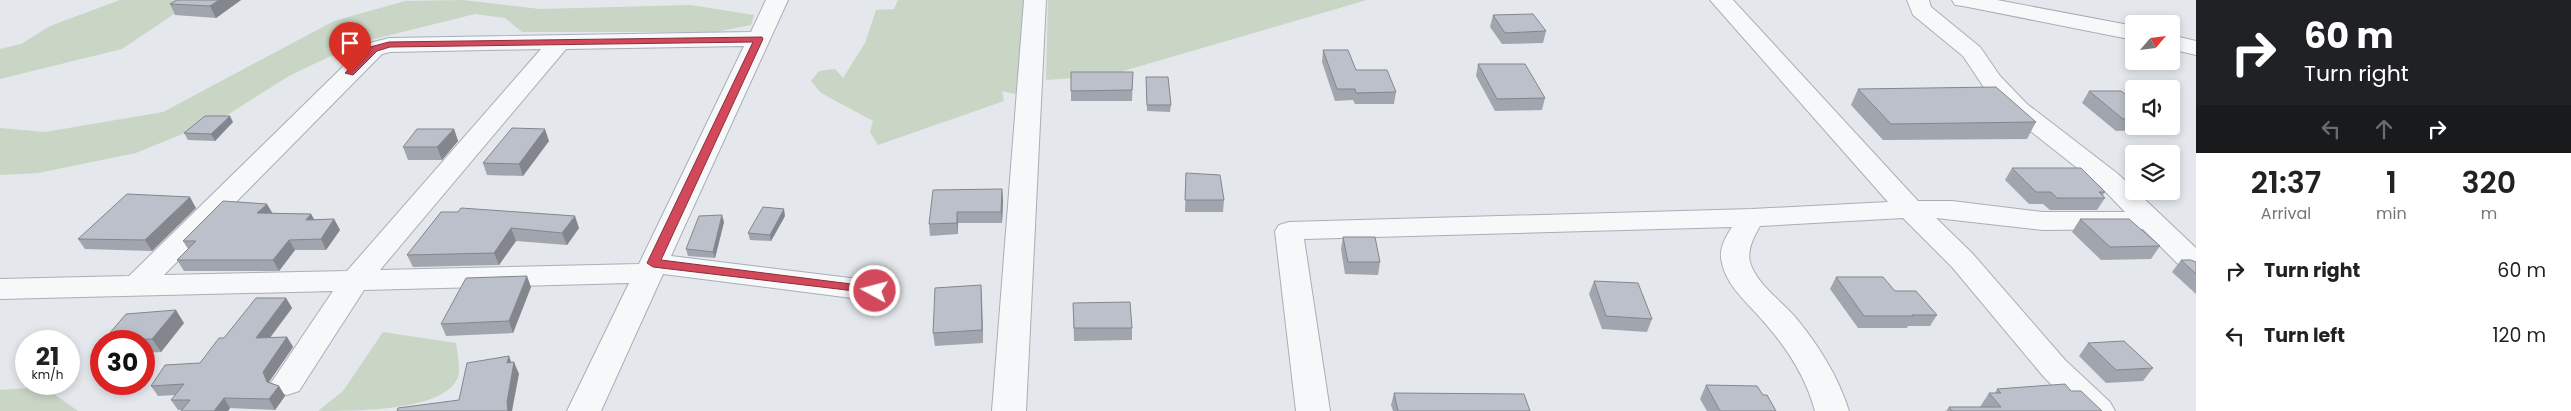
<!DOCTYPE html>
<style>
body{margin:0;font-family:Poppins,sans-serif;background:#f2f2f2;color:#222;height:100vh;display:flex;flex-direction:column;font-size:19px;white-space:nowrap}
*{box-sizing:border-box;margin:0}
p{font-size:16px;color:#767676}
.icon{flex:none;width:28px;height:28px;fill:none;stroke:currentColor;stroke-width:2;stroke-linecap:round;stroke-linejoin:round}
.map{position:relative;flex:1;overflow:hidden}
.side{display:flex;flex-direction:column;background:#fff;width:375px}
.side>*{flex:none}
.guide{background:#202124;color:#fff;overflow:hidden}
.needle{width:32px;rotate:62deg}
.fabs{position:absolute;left:2125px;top:15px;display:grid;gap:10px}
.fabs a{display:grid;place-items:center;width:55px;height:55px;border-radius:5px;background:#fff;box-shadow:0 2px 8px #0003;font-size:25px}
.speed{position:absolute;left:15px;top:330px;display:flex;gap:10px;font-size:25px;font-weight:700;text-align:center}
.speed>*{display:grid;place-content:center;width:65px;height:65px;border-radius:50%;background:#fff;box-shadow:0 2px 8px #0003;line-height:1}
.speed small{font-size:12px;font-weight:400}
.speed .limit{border:8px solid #d22;background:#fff;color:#111}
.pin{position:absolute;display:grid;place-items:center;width:42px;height:42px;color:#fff;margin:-51px -21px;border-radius:50% 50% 50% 0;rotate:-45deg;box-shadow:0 0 5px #0007}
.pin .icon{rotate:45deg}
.me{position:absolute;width:55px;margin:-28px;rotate:277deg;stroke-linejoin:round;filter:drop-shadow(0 0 4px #0008)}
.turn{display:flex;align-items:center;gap:18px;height:105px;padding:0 25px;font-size:22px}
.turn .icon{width:65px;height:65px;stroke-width:2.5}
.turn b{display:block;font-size:35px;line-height:42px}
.lanes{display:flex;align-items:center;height:48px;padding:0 25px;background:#0003;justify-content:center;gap:25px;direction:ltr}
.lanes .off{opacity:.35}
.eta{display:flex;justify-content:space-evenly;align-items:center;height:85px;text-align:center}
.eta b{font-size:30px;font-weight:600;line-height:35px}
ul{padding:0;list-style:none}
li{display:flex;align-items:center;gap:15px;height:65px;padding:0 25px}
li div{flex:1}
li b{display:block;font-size:19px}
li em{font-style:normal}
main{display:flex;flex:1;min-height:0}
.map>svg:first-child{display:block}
.green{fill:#c9d6c5}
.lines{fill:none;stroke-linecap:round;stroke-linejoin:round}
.minor-casing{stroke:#a9aeb7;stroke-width:2}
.minor{fill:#f7f8fa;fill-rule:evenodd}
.wall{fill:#a1a5ae}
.shaded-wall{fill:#83868d}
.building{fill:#bbc0ca;stroke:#83868d}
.route{fill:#d1495b;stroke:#882f3b}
</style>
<main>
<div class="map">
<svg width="2196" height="411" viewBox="0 0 2196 411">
<rect width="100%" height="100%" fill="#e4e7ec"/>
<path class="green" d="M120,0h75l-73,49 -122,30v-30l21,-5 29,-18z
M463,0l77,9 151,-4 63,10 -3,10 -35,7h-194l-17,-14 -30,-4 -117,29 -69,33 -65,41 -88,36 -98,20 -38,2v-47l45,4 118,-20 171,-91 71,-20z
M898,0h138l-4,98 -30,-7 2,10 -126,44 -8,-13 3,-11 -52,-28 -10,-12 8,-10 16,-2 8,9 22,-35 11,-33 18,-1z
M1048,0h319l-261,76 -60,4z
M383,332l73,11c1,10 5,25 2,34 -12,34 -102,34 -140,34l25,-20z
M44,387l34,24h-78v-21z"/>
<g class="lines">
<g class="minor-casing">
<path id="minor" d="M766,0h22l-117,256 204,25 11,3 4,7 -4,7 -11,3 -212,-27 -62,137h-34l62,-128 -265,7 -65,101 -12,4 -12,-4 -4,-8 62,-92 -333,8v-20l129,-3 237,-232 23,-6 362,-6zM744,46l-105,218 -259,6 186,-221zM541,49l-194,222 -183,4 218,-221 8,-2z
M1024,0h22l-20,411h-34z
M1710,0h23l185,201h34l91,11h82l-25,-26 -91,-72 -26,-28 -20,-30 -50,-41 -6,-15h22l2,7 49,40 20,29 27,28 91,70 78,74v27l-10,-3 -43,-43 -100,1 -107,-12 36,35 93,107 45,42 5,9h-38l-34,-35 -91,-109 -49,-49 -143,8c-6,11 -13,23 -10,36 6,22 32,39 46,56 23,28 42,58 53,93h-34c-9,-34 -28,-63 -51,-89 -15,-18 -37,-35 -42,-59 -4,-13 3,-25 10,-36l-428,12 26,172h-34l-21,-180 4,-6 10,-3 463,-13 136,-7z
M1952,0h45l137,26v14l-171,-34 -8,-1z
M2171,35l25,6v14l-25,-6z"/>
</g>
<use href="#minor" class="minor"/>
</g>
<path class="wall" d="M241,0l-25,18 -41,-3 -5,-11z
M1493,15l53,16 -3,12 -41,1 -12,-17z
M1323,50l33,20 40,22 -2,12h-39l-2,-4 -18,1 -13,-39z
M1478,64l67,34 -3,12 -47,1 -19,-35z
M1071,72h62l-1,29h-61z
M1146,84l25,21 -1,7 -23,-1z
M1858,89l178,33 -9,17 -144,1 -32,-35z
M2089,91l45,10v25h16l-3,4 -31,1 -34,-28z
M233,122l-18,19 -27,-1 -4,-7z
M454,129l4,12 -16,19h-34l-5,-13z
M549,141l-26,35 -36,-1 -4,-12z
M2012,168l93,24 -2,3 2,3 -8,12h-47l-7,-6h-14l-24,-24z
M1186,173l38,27 -1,12h-38z
M1002,189l1,12 -1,22h-44v11l-28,2 -1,-12z
M196,208l-44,43 -67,-2 -7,-10z
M441,212l138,16 -12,17 -51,-4 -17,24 -86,2 -6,-12z
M272,213l39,1 3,6 20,-1 6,11 -14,20h-31l-16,21h-95l-7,-11 11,-11 -5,-8z
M785,216l-14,25 -21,-1 -2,-7z
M2080,219l80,27 -9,13 -50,1 -29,-28z
M724,222l-9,36 -27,-2 -2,-7z
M1343,237l37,25 -2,13 -33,-1 -4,-25z
M2181,260l15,2v32l-24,-22z
M1836,277l59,14 42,24 -7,11h-22l-1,2h-49l-28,-39z
M1594,281l58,38 -5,13 -45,-3 -13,-35z
M981,285l2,58 -48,3 -2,-13z
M531,287l-18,46 -67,3 -5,-12z
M286,298l6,10 -22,30 17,-1 6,10 -24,35 10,4 6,10 -10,14 -45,-2 -2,3h-47l1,-1h-4l-7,-10 4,-5 -17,1 -7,-10 49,-23 24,-25z
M1073,303l59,25v12l-58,1z
M184,323l-23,29 -17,1v-12h-41z
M2088,343l65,25 -10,13 -37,2 -27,-27z
M1706,385l70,26h-69l-7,-12z
M1997,389l74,2 31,20h-156l3,-4h31l9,-14h6z
M1394,393l136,18h-137l-2,-6z"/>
<path class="shaded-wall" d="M219,0h22l-25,18 -6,-12z
M230,116l3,6 -18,19 -4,-7z
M454,129l4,12 -16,19 -5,-13z
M545,129l4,12 -26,35 -4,-12z
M1002,189l1,12 -1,22 -1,-11z
M190,197l6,11 -44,43 -7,-11z
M267,204l6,10 -16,-1z
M784,209l1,7 -14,25 -1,-6z
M957,212l1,11v11l-1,-11z
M311,214l6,10 -11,-4z
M722,215l2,7 -9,36 -2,-6z
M575,216l4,12 -12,17 -5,-12z
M334,219l6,11 -14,20 -5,-11z
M511,228l5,13 -17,24 -5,-12z
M289,240l6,10 -16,21 -6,-11z
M527,276l4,11 -18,46 -4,-12z
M981,285l1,13 1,45 -1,-13z
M286,298l6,10 -30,40 -6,-10z
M176,310l8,13 -23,29 -9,-13z
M287,337l6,10 -24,35 4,10 -6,-10 -4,-10z
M509,356l4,11 1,-5 5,12 -7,37h-6l1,-9v-39z
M279,386l6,10 -10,14 -6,-11z
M224,398l6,10 -2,3h-14z"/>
<path class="building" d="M177,0h42l-9,6 -40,-2z
M1533,14l13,17 -41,2 -12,-18z
M1323,50h25l8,20h31l9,22 -40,1 -1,-4h-18z
M1478,64h47l20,34 -48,1z
M1071,72h62l-1,18 -61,1z
M1146,77h22l3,28h-24z
M1996,87l40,35 -145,2 -33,-35z
M2089,91h32l13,10v17l-11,1z
M205,116h25l-19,18 -27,-1z
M512,128l33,1 -26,35 -36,-1z
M417,129h37l-17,18h-34z
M2012,168h69l24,24h-6l6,6h-48l-6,-6h-15z
M1186,173l34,2 4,25h-39z
M1002,189l-1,23h-44v11l-28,1 4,-34z
M127,194l63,3 -45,43 -67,-1z
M223,201l44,3 -10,9 54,1 -5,6 28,-1 -13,20 -32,1 -16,20h-96l19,-19h-13z
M763,207l21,2 -14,26 -22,-2z
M461,208l114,8 -13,17 -51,-5 -17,25 -87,2 34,-43h17z
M722,215l-9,37 -27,-3 13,-33z
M2080,219h49l31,27 -50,1z
M1343,237h32l5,25h-32z
M2181,260h10l5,2v12z
M527,276l-18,45 -68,3 25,-46z
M1836,277h47l12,14h21l21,24h-25l1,1h-49z
M1594,281l44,2 14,36 -46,-3z
M981,285l1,45 -49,3 2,-45z
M256,298h30l-30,40 31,-1 -24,35 4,10 12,4 -10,13 -45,-1 -10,13h-33l9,-11h-19l13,-16 -33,2 14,-21 35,-2 19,-25h5z
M1130,302l2,26h-58l-1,-25z
M176,310l-24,29 -49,2 23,-27z
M2124,341l29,27 -37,2 -28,-27z
M509,356l-2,7 7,-1 -7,40 1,9h-111l1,-3 61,-8 8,-37z
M2065,384l6,7h10l21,20h-150l-3,-4h52l-12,-14h12l-4,-4z
M1706,385l51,1 6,9h4l9,16h-56z
M1394,393l130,1 6,17h-132z"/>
<path class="route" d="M762,37l1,2 -102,221 214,27 5,1 1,3 -1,3 -227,-27 -6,-4 106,-221 -363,5 -13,4 -24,24 -8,-2 25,-26 19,-5z"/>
</svg>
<div class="fabs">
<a><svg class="needle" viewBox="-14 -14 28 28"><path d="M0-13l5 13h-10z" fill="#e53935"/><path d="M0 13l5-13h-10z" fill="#767676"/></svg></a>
<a><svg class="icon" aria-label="sound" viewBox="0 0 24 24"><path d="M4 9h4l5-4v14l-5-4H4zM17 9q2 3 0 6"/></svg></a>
<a><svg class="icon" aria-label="layers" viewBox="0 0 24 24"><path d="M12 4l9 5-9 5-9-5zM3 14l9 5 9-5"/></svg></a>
</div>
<div class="speed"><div>21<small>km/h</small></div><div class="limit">30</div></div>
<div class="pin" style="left:350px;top:73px;background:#d93025"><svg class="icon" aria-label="arrive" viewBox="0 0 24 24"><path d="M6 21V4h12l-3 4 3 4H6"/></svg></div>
<svg class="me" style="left:875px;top:291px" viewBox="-20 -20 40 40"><circle r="17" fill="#d1495b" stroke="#fff" stroke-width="3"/><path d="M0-11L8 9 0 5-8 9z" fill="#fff"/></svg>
</div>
<section class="side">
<div class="guide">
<div class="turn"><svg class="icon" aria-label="right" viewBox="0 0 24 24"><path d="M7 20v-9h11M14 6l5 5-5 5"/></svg><div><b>60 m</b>Turn right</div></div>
<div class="lanes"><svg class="icon off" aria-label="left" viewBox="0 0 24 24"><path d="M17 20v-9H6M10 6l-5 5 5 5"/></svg><svg class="icon off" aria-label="ahead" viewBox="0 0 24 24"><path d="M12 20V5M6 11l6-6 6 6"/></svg><svg class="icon" aria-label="right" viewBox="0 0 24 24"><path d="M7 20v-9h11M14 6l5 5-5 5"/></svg></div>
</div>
<div class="eta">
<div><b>21:37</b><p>Arrival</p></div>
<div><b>1</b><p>min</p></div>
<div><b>320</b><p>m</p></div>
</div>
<ul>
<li><svg class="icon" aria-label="right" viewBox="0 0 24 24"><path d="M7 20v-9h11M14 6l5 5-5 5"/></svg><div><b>Turn right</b></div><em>60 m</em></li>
<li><svg class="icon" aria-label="left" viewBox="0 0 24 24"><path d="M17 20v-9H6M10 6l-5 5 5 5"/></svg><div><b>Turn left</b></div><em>120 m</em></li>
</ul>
</section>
</main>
